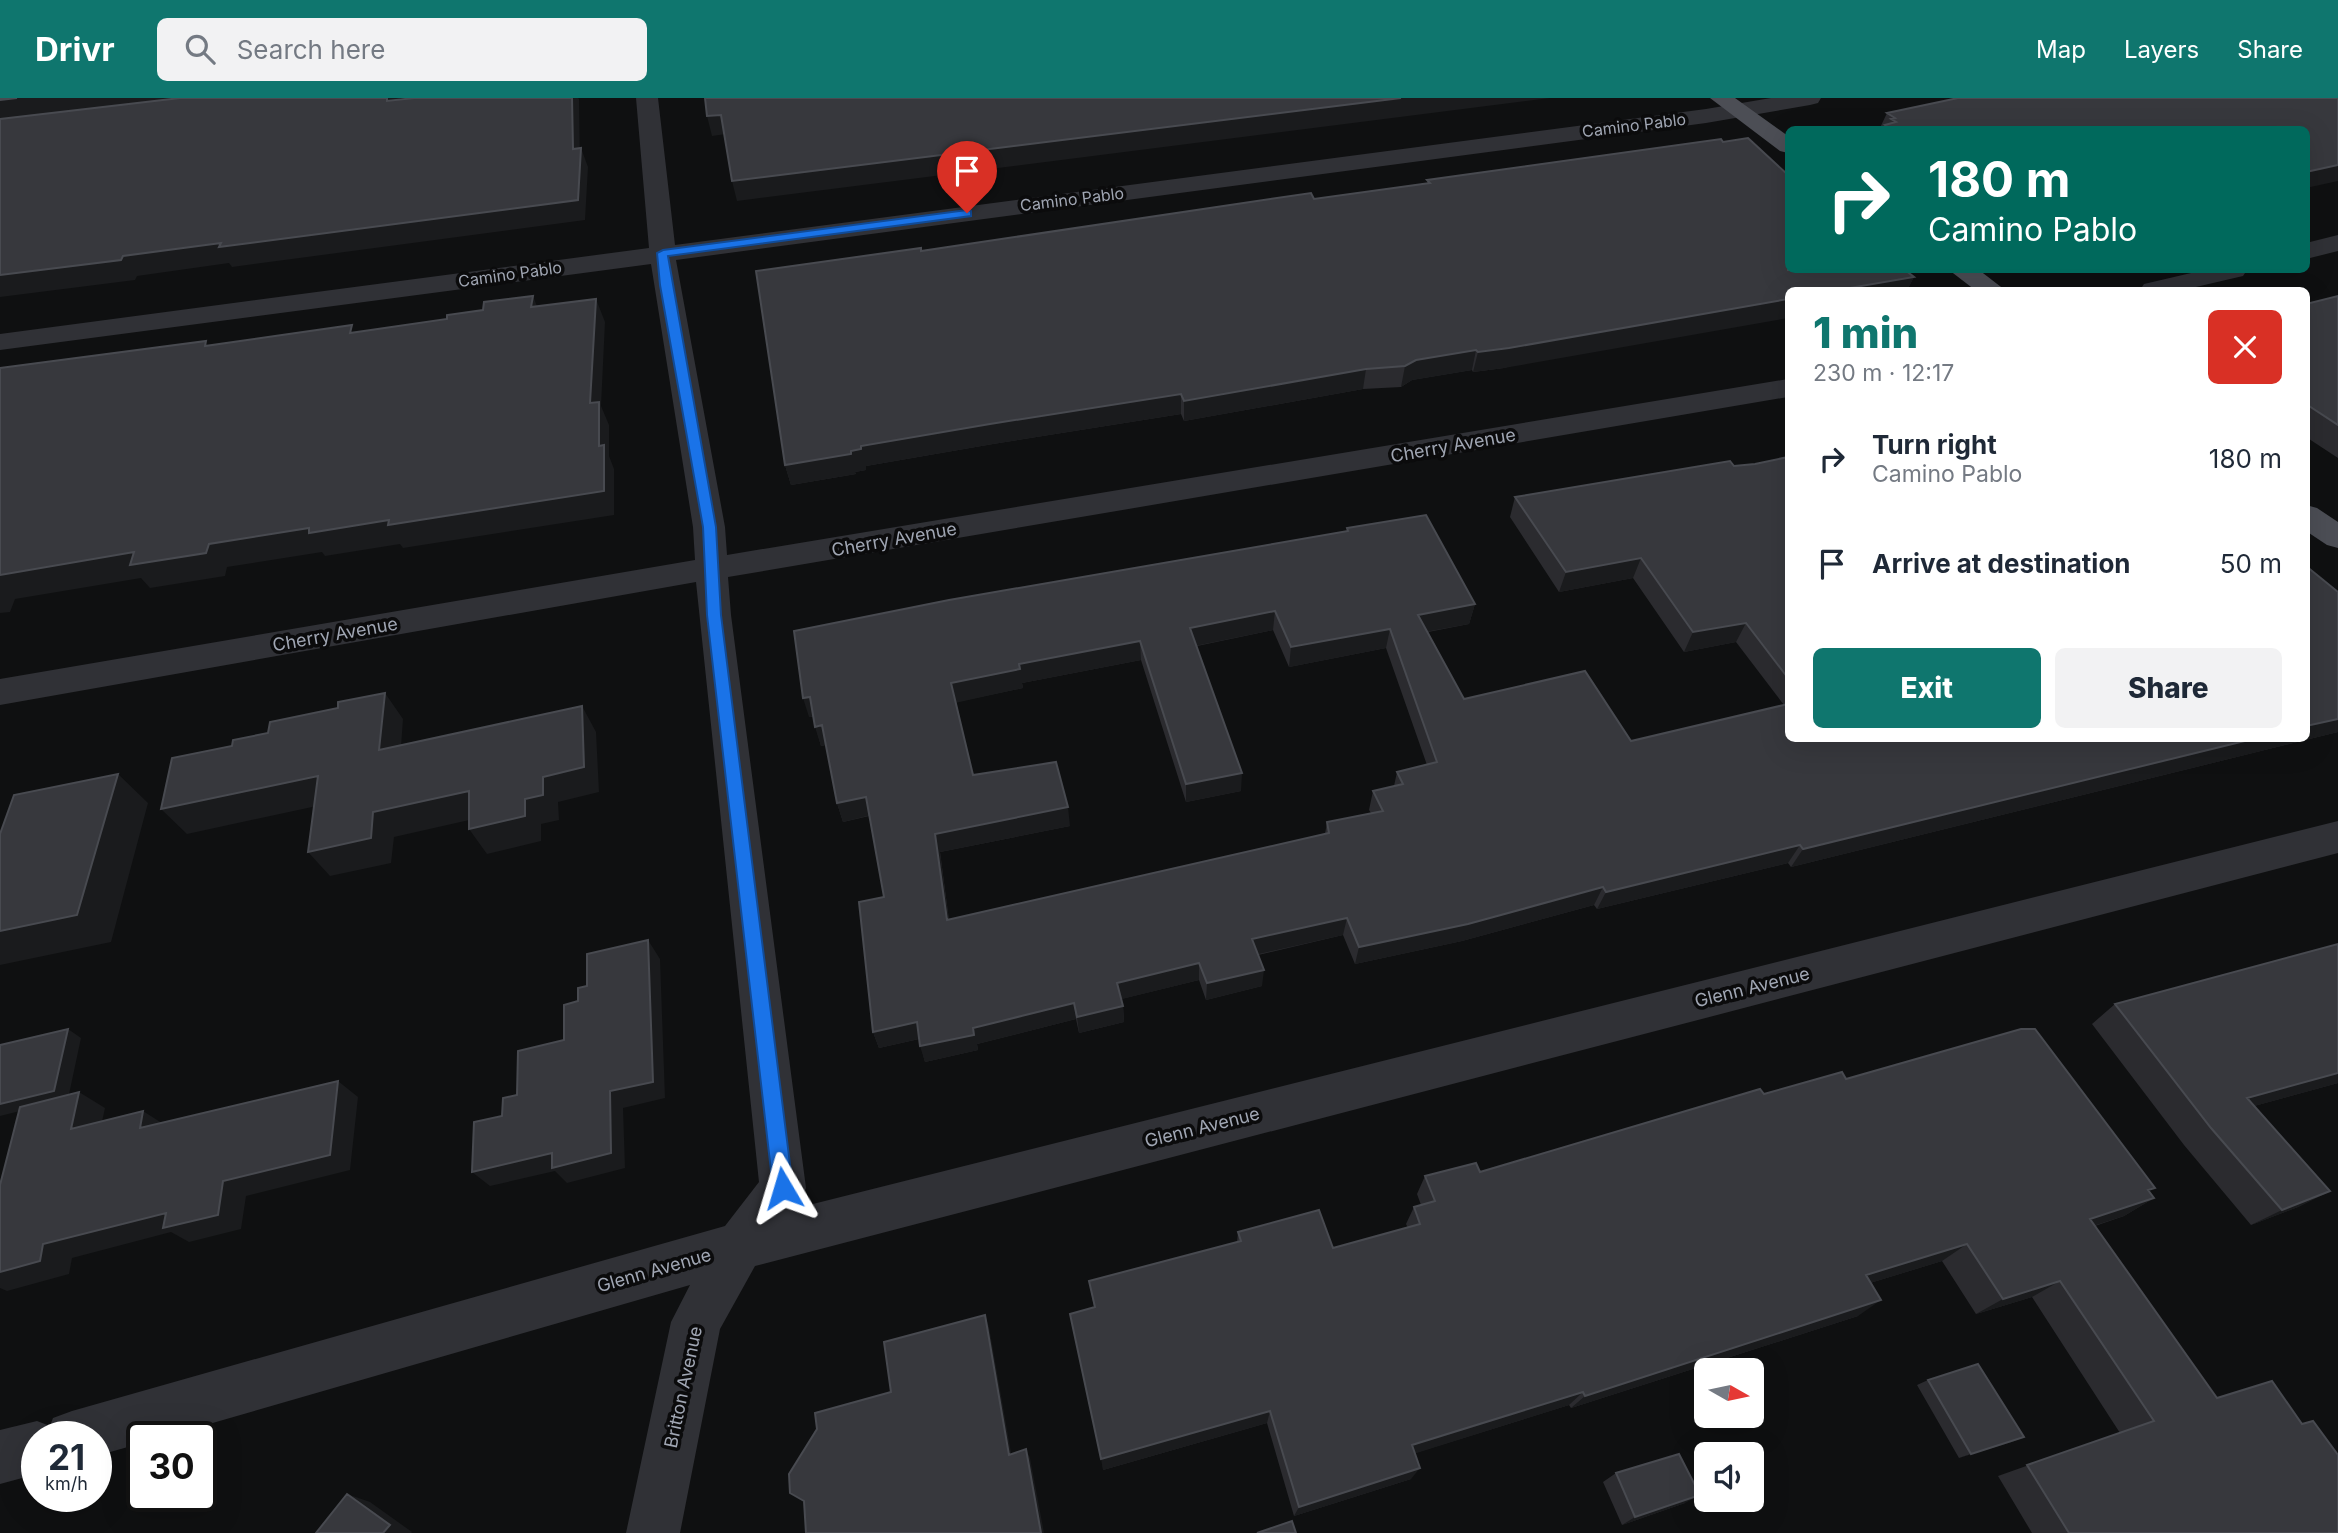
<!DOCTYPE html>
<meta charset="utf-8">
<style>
body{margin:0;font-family:Inter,sans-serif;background:#f2f2f3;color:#1f2937;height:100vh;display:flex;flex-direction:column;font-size:26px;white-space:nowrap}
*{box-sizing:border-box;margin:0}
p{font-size:23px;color:#747a83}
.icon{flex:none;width:38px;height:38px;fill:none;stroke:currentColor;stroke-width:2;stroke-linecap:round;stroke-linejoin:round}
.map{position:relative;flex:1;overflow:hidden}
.side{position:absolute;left:1785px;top:189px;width:525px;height:455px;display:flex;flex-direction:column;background:#fff;border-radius:10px;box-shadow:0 7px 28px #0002}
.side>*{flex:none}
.hud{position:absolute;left:1785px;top:28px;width:525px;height:147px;border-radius:10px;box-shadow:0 7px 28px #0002;background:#00695c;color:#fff;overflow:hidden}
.needle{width:46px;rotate:99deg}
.tools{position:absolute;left:1694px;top:1260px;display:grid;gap:14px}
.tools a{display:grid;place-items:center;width:70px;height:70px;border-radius:10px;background:#fff;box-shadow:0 7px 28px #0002;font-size:35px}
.speed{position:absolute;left:21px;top:1323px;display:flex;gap:14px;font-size:35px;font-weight:700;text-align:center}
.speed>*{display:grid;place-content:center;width:91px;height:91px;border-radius:50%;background:#fff;box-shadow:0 7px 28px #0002;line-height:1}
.speed small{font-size:18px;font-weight:400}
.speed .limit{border:4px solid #111;border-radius:10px;background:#fff;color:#111}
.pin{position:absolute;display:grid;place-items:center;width:60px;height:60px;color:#fff;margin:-72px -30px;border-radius:50% 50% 50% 0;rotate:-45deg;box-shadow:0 0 7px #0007}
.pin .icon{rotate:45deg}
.me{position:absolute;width:77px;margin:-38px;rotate:353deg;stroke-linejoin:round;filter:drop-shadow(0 0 5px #0008)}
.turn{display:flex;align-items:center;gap:24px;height:147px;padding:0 28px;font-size:32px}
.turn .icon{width:91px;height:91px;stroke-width:2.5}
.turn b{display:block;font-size:49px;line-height:60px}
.round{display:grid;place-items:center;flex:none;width:74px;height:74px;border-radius:10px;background:#f2f2f3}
.head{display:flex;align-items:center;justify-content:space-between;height:119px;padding:0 28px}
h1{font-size:42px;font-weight:800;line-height:52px;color:#0f766e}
.button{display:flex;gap:14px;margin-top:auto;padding:14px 28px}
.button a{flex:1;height:80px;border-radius:10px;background:#0f766e;color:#fff;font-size:28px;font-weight:800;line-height:80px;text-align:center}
.button a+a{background:#f2f2f3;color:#1f2937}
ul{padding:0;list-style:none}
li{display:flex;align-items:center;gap:21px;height:105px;padding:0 28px}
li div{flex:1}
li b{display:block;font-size:26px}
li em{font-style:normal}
header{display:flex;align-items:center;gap:42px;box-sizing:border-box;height:98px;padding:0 35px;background:#0f766e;color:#fff}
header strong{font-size:33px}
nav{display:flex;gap:38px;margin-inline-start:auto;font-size:24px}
.search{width:490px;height:63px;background:#f2f2f3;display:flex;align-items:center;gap:18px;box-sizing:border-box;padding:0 24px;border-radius:10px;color:#747a83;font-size:26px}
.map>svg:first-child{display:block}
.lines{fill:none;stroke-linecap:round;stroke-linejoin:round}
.minor{fill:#303136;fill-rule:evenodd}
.major{fill:#4c4e55;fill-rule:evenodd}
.wall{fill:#2b2b2f;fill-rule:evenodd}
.shaded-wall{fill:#1a1b1d}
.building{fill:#37383d;stroke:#484a50;stroke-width:2;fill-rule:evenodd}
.route{fill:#1a73e8;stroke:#114b97;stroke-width:2}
.labels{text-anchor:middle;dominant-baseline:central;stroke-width:7;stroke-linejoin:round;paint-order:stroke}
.far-street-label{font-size:16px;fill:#a0a6b3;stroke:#0b0b0c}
.street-label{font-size:18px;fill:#a0a6b3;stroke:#0b0b0c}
</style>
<header>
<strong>Drivr</strong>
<div class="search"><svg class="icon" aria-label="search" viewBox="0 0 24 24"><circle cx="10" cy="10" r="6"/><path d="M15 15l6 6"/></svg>Search here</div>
<nav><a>Map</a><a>Layers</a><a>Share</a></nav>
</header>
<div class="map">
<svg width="2338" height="1435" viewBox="0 0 2338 1435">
<rect width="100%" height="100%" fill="#0f1011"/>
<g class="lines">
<path class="minor" d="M636,0h22l17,147 1031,-136 65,-11h50l-3,5 -8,2 -104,18 -1030,137 49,267 2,28 1061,-176v18l-1060,180 3,38 75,573 -9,20 1541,-387v32l-1583,413 -35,63 -40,204h-54l45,-211 19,-37 -526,152h-22v6l-46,13v-19h-59v37l-37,10v-54l37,-9 13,5 3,-8 19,-7 653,-185 34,-44 -63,-600 -696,123v-26l695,-119 -2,-33 -42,-263 -651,86v-16l649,-86z
M2338,137v16l-32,8v-16z
M2204,172h43l-4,6 -60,14h-43l4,-6z"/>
<path class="major" d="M1710,0h25l53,38v17l-8,-2z
M1949,172h30l26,20h-30z
M2306,407l11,3 21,14v26l-11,-3 -21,-14z"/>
</g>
<path class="wall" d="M1887,15l419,17h-427z
M1427,82l361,90 126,7 -7,13h-119l-284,78 -31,4 -1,-2 -60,10 -11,7 -38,2 -179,32 -3,-7 -188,30 -127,22v4l-11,2 1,2 -65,11 -6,-20 136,-214 393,-52 113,-16z
M2338,198v162l-32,-21v-133z
M1788,359v281l550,-146v140l-547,135 -3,-4 -191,46 -3,-4 -132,36 -107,23 -12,-29 -85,20 4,31 -56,14 -7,-20 -78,19 2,7 1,16 -45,11 -3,-14 -99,25 1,6 -53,12 -6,-23 -40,9 -6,-16 11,-135 -15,-81 -26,6 -6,-19 -11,-58 -5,1 -8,-29h-4l538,-186v-3l128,76 -6,20 -41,8 36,67 167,42 153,-36 -48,-63 -52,10 -51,-74 -74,14 -49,-75 5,-20 240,-33zM1273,532l16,37 97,-19 41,117 -30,7 -3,14 -21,5 -4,19 2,3 -44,9 -2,12 -376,86 -9,-68 130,-26 -97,-51 -17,-73 67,-14 -1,-5 119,-23 45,142 55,-11 -44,-145z
M2115,906l223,79 -84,23 76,85 -32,16 -47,18 -67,-80 -92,-121z
M1846,981l303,112 5,7 -30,18 -29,10 122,172 121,135h-306l-34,-57 122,-43 -88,-136 -56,17 -34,-53 -72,22 -12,33 -287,92 -2,-3 -154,48 -4,26 -117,37 -27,-93 -164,47 -9,-163 -5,-26 148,-39 1,-10 95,16 75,-20 -2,-4 8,-17 7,-2 -4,-11 8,-18 55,-4 284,-78z
M1928,1282l96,57 -65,21 -42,-73z
M1616,1375l69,30 -63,22 -19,-43z"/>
<path class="shaded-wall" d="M17,0h188l-205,22v-20z
M387,0h13l-5,22 -8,-19z
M572,0h6l1,1 1,68 1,-19 7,19 -3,53 -353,47 -3,-4 -92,13 -2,4 -135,17v-22l123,-19 450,-107z
M1401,0h149l-813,103 -5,-20z
M721,17l5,19 -14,2 -5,-20z
M2338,67v16l-32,7v-16z
M1914,179l-7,13h-69z
M533,198l9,23 -11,-12z
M596,201l9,23 -4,84 8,19v31l5,13v46l-211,33 -3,-4 -75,12 -3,-4 -95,15 -2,9 -75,12 -9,-10 -126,21 -5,13 -10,1v-38l134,-23 75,-8 390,-98 -9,-43z
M1788,201v19l-284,50 -31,4 5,-20z
M1476,252l-4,20 -60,10 -11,7 4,-21 11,-6z
M1366,271l-3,20 -179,32v-20z
M1181,296v20l-188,30 -127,22v4l-11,2 1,2 -65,11 -6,-20 66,-14 10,-5 129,-22z
M1641,460l-8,20 -74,14 7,-20z
M1475,506l-6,20 -55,10 4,-19z
M1275,513l-2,19 -83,17v-19z
M1746,525l-10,19 -52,10 9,-20z
M1390,531l-4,19 -97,19 2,-20z
M1140,543l1,19 -119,23 1,5 -68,15 -4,-20 68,-19z
M385,595l18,26 -4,56 -20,-25z
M810,599l7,19 -8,1 -6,-19z
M582,608l14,26 3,60 -41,10 1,18 -18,4v17l-54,13 -18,-25 56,-30z
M2338,621v13l-547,135 12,-18 454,-111h49v-12z
M822,627l7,19 -8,2 -6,-19z
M1242,675l-1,18 -55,11v-18z
M118,676l30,29 -37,139 -111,23v-34z
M318,678l22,25 -153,33 -26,-25z
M469,693l18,25 -93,21 -3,26 -61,13 -22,-24 65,-40z
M866,699l5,18 -28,7 -6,-19z
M1068,709l2,19 -130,26 11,86 -4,-18 -12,-86z
M1800,747l-12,18 -191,46 9,-17z
M1603,789l-9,18 -132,36 -107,23 4,-17z
M1347,820l-4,17 -93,21 2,-17z
M648,842l12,19 5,139 -42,10 2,60 -58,15 -12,-12 -65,15 -18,-14 138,-81z
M1199,865v17l-81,20 -1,-17z
M1264,872l-2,16 -56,14 1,-17z
M1074,905l2,16 -99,25 1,6 -53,12 -5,-16 53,-18z
M1123,908l1,16 -45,11 -2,-16z
M917,924l6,16 -44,10 -6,-16z
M68,931l13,9 -13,61 -68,17v-12z
M2338,975v10l-120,33 29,-18z
M338,983l20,16 -8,73 -104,26 -5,33 -52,13 -18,-10 -99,26 -3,16 -62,17 -7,-3v-16l43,-28 180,-63z
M79,994l26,16 -8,37 -26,-16z
M143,1013l25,16 -28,1z
M2330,1093l-32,16 -47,18 31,-15z
M2154,1100l-30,18 -62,20 28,-17z
M1967,1146l-25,17 -98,30 22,-16z
M2060,1183l-28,16 -56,17 27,-15z
M1881,1202l-23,16 -287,92 14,-12z
M985,1217l4,12 24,137 -4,-9z
M1583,1294l-14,13 -165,52 8,-12z
M1270,1313l-3,12 -164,47 -2,-11z
M2024,1339l-12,5 -53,16 12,-4z
M1026,1351l4,9 14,75h-3z
M1420,1370l-9,11 -117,37 5,-9z
M347,1396l23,8 42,30 -1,1h-28z
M1700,1397l-15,8 -63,22 13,-8z"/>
<path class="building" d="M0,0h17l-17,2z
M180,0h207v3l27,-3h158l1,51 8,-1 -3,52 -359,47 2,-4 -98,13 -2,4 -121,15v-156z
M705,0h696l-669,83 -11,-66 -14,1z
M1958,0h380v67l-32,7v-42h-414l-7,-5 11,-3 -5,-3 4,-1 -8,-5z
M1748,40l40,37v95h117l9,7 -76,13h-50v9l-279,49 -31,4 -2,-2 -60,10 -11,6 -39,3 -182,32 -3,-7 -191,30 -129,22v3l-10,2v3l-66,11 -29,-194 165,-23v3l390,-58 3,6 116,-16 -3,-3 294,-41 2,3z
M533,198l-2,11 65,-8 -6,104 9,-1v44l5,-1v46l-216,34 1,-5 -80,13v-5l-100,16 -3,9 -76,12 4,-13 -134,23v-207l206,-27 -1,5 147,-21 -2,8 97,-14v-4l36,-5 1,-8z
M2338,198v129l-32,-21v-100z
M1788,359v221l-42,-55 -53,9 -52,-74 -75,14 -51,-75 215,-36 4,5 21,-2z
M1426,417l49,89 -57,11 46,84 121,-28 46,70 157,-37v34h469l-454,111 -3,-4 -194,47 -3,-5 -135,37 -109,23 -12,-29 -95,21 12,31 -57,13 -8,-20 -82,20 6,23 -46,11 -3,-14 -101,25 1,7 -54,11 -3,-24 -44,10 -14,-130 25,-5 -18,-100 -29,6 -15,-78 -7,2 -5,-30 -7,1 -9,-67 155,-31 399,-69 -1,-3zM1275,513l16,36 99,-18 47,133 -40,10 6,12 -30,7 10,20 -56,11 2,11 -382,87 -12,-86 133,-27 -12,-45 -83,13 -22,-92 69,-14 -1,-5 121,-23 46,143 56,-11 -52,-145z
M2306,468l32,26v127l-32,7z
M385,595l-6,57 203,-44 2,61 -41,10v18l-18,4v17l-56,13v-38l-96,21 -2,26 -63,14 10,-76 -157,33 11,-51 60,-12 1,-6 35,-7 2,-11 68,-14v-6z
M118,676l-41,141 -77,16v-97l14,-39z
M648,842l5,142 -43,9 1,62 -59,15v-15l-80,19 2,-50 28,-6 1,-18 14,-3 1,-44 46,-11v-35l14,-4v-13l9,-2v-32z
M2338,846v129l-91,25 83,93 -48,19 -71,-82 -96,-124z
M68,931l-14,62 -54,13v-59z
M2021,931h14l120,159 -7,2 6,8 -64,21 127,179 55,-17 30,43 11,-3 25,34v78h-269l-42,-68 127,-44 -94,-140 -57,18 -36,-55 -101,31 15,25 -296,96 -2,-4 -171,53 8,23 -121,39 -29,-96 -169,48 -31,-145 25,-7 -6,-26 152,-40 -3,-9 81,-22 14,38 87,-24 -6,-17 21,-6 -10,-25 51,-13 4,9 280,-83 4,5 78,-22 4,7z
M338,983l-8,74 -107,26 -5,34 -55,13 3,-15 -123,31 -3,17 -40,11v-87l20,-78 59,-15 -8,37 72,-18 -3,17z
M985,1217l24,140 17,-6 15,84h-235l-2,-32 -14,-8 -1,-19 28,-45 -2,-16 76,-21 -7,-50z
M1978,1266l46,73 -53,17 -43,-74z
M1679,1356l21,41 -65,22 -19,-44z
M347,1396l43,31 -7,8h-67z
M1292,1423l4,12h-39z"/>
<path class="route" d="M967,112l4,1v5l-303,40 48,271 5,88 72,573 -3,7 -7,2 -7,-2 -3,-7 -66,-573 -4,-88 -43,-242 -3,-32 6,-3z"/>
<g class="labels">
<g class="far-street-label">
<text transform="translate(1634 27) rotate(-7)">Camino Pablo</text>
<text transform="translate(1072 101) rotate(-7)">Camino Pablo</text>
<text transform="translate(510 176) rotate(-8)">Camino Pablo</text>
</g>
<g class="street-label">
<text transform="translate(1453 347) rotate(-10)">Cherry Avenue</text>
<text transform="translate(894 441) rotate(-10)">Cherry Avenue</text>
<text transform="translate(335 536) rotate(-10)">Cherry Avenue</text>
<text transform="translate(1752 889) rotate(-14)">Glenn Avenue</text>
<text transform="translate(1202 1029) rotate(-14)">Glenn Avenue</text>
<text transform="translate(654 1172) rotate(-16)">Glenn Avenue</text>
<text transform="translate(683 1289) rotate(-78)">Britton Avenue</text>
</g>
</g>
</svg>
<div class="tools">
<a><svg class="needle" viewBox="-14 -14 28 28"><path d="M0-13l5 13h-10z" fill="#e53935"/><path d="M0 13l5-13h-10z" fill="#747a83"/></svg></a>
<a><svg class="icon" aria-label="sound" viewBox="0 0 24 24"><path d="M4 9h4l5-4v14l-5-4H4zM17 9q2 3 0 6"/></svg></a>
</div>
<div class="speed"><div>21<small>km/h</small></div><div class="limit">30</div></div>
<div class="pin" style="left:967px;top:115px;background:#d93025"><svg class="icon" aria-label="arrive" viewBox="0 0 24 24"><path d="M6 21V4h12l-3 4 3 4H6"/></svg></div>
<svg class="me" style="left:783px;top:1090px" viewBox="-20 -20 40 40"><path d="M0-17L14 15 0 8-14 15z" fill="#1a73e8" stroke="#fff" stroke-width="4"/></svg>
<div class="hud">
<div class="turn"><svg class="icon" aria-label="right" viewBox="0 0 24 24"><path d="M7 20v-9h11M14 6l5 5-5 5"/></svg><div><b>180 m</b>Camino Pablo</div></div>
</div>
<section class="side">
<div class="head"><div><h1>1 min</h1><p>230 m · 12:17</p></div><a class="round" style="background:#d93025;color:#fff"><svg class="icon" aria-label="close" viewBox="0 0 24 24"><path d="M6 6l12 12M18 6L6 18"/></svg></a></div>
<ul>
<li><svg class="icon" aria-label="right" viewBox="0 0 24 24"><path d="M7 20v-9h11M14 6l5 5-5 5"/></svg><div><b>Turn right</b><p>Camino Pablo</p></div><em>180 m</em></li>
<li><svg class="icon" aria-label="arrive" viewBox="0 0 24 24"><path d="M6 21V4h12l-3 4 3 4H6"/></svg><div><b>Arrive at destination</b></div><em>50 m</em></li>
</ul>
<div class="button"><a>Exit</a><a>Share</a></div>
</section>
</div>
